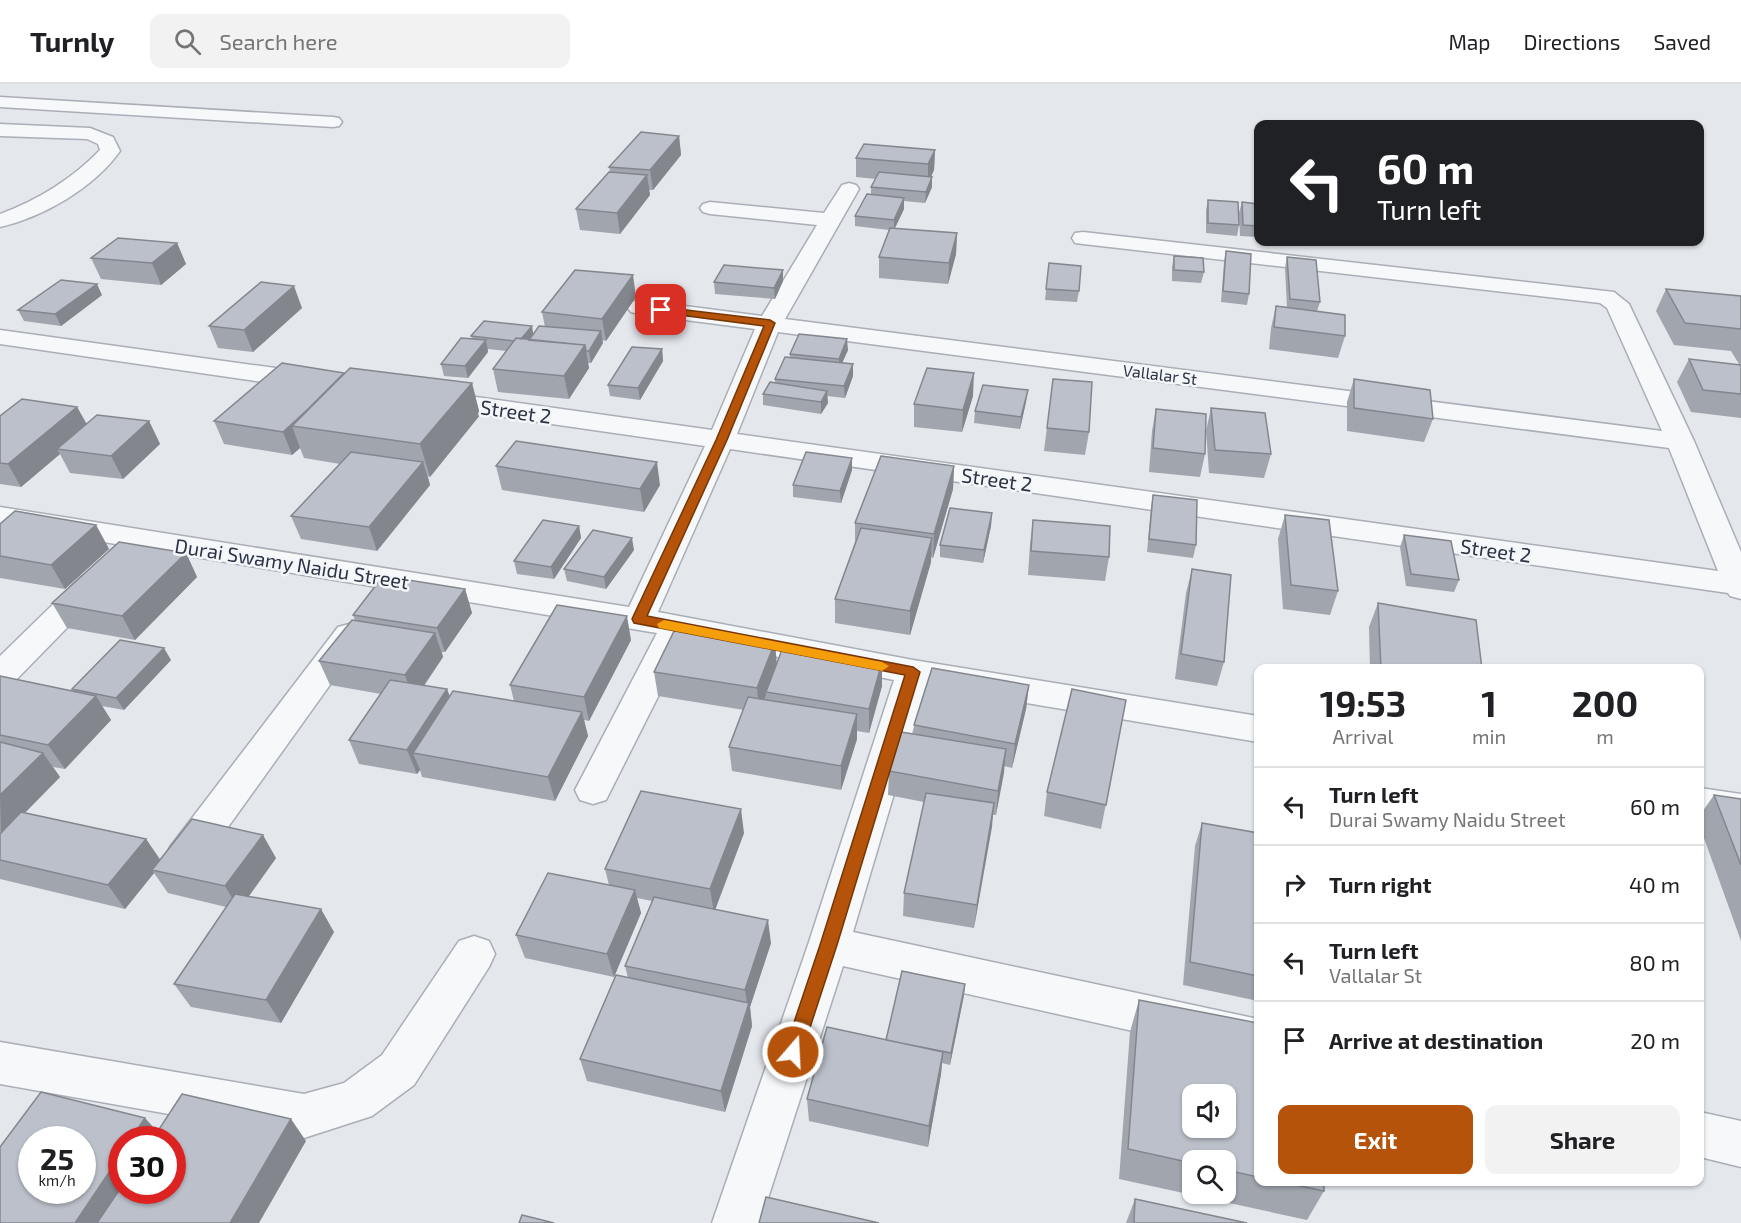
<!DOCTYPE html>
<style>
body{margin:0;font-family:"Exo 2",sans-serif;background:#f2f2f2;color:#202124;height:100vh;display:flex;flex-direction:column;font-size:22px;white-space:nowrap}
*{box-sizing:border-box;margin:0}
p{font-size:20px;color:#757577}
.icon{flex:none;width:33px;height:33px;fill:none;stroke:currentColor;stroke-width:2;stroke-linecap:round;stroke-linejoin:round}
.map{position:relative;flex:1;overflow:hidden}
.details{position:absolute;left:1254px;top:580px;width:450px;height:522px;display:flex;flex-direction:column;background:#fff;border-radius:12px;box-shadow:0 2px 4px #0004}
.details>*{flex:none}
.top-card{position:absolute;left:1254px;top:36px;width:450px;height:126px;border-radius:12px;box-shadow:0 2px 4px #0004;background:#202124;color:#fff;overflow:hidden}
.tools{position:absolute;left:1182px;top:1000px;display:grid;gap:12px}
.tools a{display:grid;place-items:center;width:54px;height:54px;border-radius:12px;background:#fff;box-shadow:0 2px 4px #0004;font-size:30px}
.speed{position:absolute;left:18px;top:1042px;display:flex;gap:12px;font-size:30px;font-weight:700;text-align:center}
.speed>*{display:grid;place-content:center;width:78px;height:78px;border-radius:50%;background:#fff;box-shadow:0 2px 4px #0004;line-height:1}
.speed small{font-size:15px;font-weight:400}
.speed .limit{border:9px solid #d22;background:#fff;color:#111}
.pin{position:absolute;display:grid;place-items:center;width:51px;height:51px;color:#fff;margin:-26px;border-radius:12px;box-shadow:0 3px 9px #0006}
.me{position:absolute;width:66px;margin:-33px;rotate:19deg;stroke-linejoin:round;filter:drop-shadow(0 0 4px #0008)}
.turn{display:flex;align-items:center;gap:21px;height:126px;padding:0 24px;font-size:27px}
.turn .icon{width:78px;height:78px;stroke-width:2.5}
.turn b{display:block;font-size:42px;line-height:51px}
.eta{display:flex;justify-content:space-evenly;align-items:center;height:102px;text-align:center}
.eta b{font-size:36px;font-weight:700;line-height:42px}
.action{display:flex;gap:12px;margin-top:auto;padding:12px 24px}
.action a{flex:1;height:69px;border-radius:12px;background:#b45309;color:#fff;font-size:24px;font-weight:700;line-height:69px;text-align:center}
.action a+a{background:#f2f2f2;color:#202124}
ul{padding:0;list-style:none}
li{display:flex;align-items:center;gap:18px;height:78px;padding:0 24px;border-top:2px solid #e0e0e0}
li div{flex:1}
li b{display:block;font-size:22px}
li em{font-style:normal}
header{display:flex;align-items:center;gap:36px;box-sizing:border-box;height:84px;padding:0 30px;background:#fff;border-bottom:2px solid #e0e0e0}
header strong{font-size:28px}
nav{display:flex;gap:33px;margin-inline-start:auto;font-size:21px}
.search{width:420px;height:54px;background:#f2f2f2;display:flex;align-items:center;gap:15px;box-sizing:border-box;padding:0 21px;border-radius:12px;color:#757577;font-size:22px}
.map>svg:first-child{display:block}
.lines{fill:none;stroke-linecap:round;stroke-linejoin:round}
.minor-casing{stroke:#a9aeb7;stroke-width:3}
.minor{fill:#f7f8fa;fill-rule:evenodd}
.wall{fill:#a1a5ae;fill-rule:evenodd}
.shaded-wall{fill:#83868d}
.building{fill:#bbc0ca;stroke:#83868d;stroke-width:1.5;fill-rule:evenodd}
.route{fill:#b45309;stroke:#753606;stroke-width:1.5}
.slow{fill:#f59e0b}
.labels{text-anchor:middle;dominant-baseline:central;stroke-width:5;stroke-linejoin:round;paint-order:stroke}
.far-street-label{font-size:16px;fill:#2b3445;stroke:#f4f6f9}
.street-label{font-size:20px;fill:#2b3445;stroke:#f4f6f9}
</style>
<header>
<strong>Turnly</strong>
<div class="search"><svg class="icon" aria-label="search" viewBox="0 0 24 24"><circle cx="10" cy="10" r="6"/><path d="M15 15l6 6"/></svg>Search here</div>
<nav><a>Map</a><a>Directions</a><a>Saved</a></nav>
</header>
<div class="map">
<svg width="1741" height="1139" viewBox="0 0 1741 1139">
<rect width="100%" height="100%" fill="#e4e7ec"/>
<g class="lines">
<g class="minor-casing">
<path id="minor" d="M0,13l333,20 6,1 3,4 -3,4 -6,1 -333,-20z
M0,40l90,4 23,9 7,14c-26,37 -77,66 -120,76v-13c38,-14 72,-35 100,-64l-2,-6 -11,-5 -87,-3z
M849,99l7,2 3,4 -74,130 877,112 -55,-123 -7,-5 -517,-59 -8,-1 -3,-5 3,-5 8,-1 531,60 15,12 65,137 47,111v47l-11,-3 -2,-3 -998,-144 -72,163 255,48 345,56v26l-332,-56 -73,246 405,87v40l-415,-93 -83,257h-48l96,-278 86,-265 -207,-41 -81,161 -13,4 -13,-4 -5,-10 82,-157 -657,-108v-18l629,100 76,-161 -272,-39 -9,-2 -4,-6 4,-6 9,-2 279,39 43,-101 -116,-15 -8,-2 -4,-5 4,-5 8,-2 123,16 55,-91 -107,-11 -7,-2 -3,-4 3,-4 7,-2 114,11 18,-28zM778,248l891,116 49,123 -981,-137z
M0,246l311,43 9,3 4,5 -4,5 -9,3 -311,-45z
M92,490l11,3 5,7 -5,7 -91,93 -12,4v-32l81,-79z
M349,540l11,3 5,8 -5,8 -162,226 -14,5 -14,-5 -5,-11 5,-11 168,-220z
M1700,704l41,6v30l-41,-8z
M474,852l15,5 6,13 -6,13 -75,118 -42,31 -68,22 -304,-54v-42l304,52 40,-11 38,-28 77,-114z
M1700,1028l41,9v46l-41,-10z"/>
</g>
<use href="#minor" class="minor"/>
</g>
<path class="wall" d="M679,52l2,19 -28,35h-4l1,5 -30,39 -40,-4 -4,-21 34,-37 -1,-5z
M935,66l-1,20 -3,6 1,11 -7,16 -21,-2v8l-9,19 62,5 -1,21 -8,30 -69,-6v-21l10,-27 -34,-4v-10l16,-21v-8l5,-8 -20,-2v-19z
M1208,116l31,25 -2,11 -31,-3v-23z
M1242,118l16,2v33l-18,-1 -1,-23z
M1332,158h29l-1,3 -28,-2z
M177,159l9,21 -25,21 -60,-6 -10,-21z
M1226,167l23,43 -2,11 -26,-3 3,-40z
M1174,172l30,16 -3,11 -29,-2v-14z
M1287,173l33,45 -3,9 28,25 -7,22 -69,-9 2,-21 5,-22 11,2 -2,-40z
M1049,179l30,28 -2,11 -32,-2z
M783,186v11l-8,18 -60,-5 -1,-12z
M1666,205l75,7v68h-2l-8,-13 -57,-6 -18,-34z
M102,211l-41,31 -37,-5 -6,-11z
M636,213l-30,44 -4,-1 1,3 -12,20h-3l1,5 -20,31 -71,-7 -5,-23 13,-18 -18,-2v3l-20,26 -24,-2 -3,-12 31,-25 -1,-3 62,-2 12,-7 -3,-15z
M302,224l-49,44 -35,-4 -9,-22z
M662,265l1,12 -23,39 -30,-4 -2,-11z
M848,266l-6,13 11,1v12l-8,22 -18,-2 1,7 -7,11 -58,-9v-11l12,-11v-4l15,-21v-4z
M1689,275l52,6v53l-50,-6 -14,-30z
M344,289l128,10 8,32 -50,62 -2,-1 2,9 -53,66 -76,-12 -10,-23 49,-52 -36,-6 -4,-10 -8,7 -68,-11 -10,-23z
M1053,295l36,53 -4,23 -41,-4z
M1354,295l79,40 -9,23 -77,-11v-29z
M973,312l-11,36 -48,-5v-23z
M1026,318l-6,27 -46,-6 1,-12z
M77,323l10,17 62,-3 11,23 -37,35 -53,-6 -10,-19 -39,33 -21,-3v-68z
M1211,324l60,46 -7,24 -55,-5 -3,-42z
M1156,325l49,45 -5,23 -51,-5 3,-41z
M496,382l164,19 -16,27 -142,-22z
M954,382l-1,23 -20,69 -2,-1v5l-21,73 -75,-12v-24l20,-57v-19z
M852,386l-11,33 -48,-6v-12z
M1153,411l43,50 -3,13 -46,-6 4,-45z
M992,429l-1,13 -8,37 -43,-6v-12z
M1285,431l53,76 -8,24 -47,-6 -5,-70z
M1033,436l76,37 -4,24 -77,-6 2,-31z
M0,440l96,1 13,24 -44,40 -65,-11z
M579,442l2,12 -27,41 -37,-5 -3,-13z
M1404,451l55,45 -5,12 -48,-6 -6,-39z
M634,466l-28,39 -39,-8 -3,-12z
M186,469l11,24 -62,63 -68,-12 -15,-25z
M1192,485l32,93 -7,24 -42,-7 11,-86z
M465,505l7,24 -27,39h-3l1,5 -19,29 23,3 3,8 64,4 -4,-16 121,-45 -42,81 -5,-1 4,16 -33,65 -133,-24 -2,-7 -3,4 -58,-10 -10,-24 32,-46 -51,-9 -11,-24 36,-41 -2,-5z
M1378,519l104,66h-112l-1,-42z
M171,576l-47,50 -22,-4 9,14 -46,49 -12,-2 7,10 -35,36 121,26 14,20 116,-1 -27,38 85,36 -53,91 -90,-16 -17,-23 52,-77 -58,-14 -14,-20 -29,36 -125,-30v-203l73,15 -1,-2z
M882,578v24l-13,47 -12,-2v8l-16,51 -109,-19 -3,-24 15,-37 -86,-14 -4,-24 123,-9z
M1029,601l-3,24 -14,59 -8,-2 -8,49h-3l-19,113 -71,-12 1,-23 20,-91 -36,-7 1,-24 25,-37v-9z
M1126,616l-25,129 -57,-13 3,-24z
M1714,711l27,4v142l-41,-114v-12z
M1202,739l56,10v168l-75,-16 12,-139z
M744,749l-29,76 56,34 -21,64 2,19 -27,86 -138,-31 -7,-22 48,-81 -3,-12 27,-65 -15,-3 4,15 -27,64 -89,-19 -9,-23 93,-50 -4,-16z
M965,900l-1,11 -14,70 -8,-2 -1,11 -13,73 -119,-26 -2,-22 79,-59z
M1139,916l119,23v159h66v9l-17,29 -188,-41 11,-147zM1192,1077h34v33h-34z
M1135,1115l112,24h-121z"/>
<path class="shaded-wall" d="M679,52l2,19 -28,35 -3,-20z
M935,66l-1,20 -6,14v-20z
M647,91l3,20 -30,39 -3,-21z
M932,93v10l-7,16 1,-11z
M904,114v11l-10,21v-10z
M957,149l-1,21 -8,30 1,-21z
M177,159l9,21 -25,21 -9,-22z
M783,186v11l-8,18 -1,-11z
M633,191l3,22 -30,44 -4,-22z
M97,200l5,11 -41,31 -6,-12z
M294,202l8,22 -49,44 -9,-22z
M532,242l2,12 -7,8 -8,-5z
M601,247l2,12 -12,20 -2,-12z
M847,255l1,11 -9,20v-11z
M486,256l2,12 -20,26 -3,-12z
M585,261l4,23 -20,31 -5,-23z
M662,265l1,12 -23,39 -2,-12z
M853,280v12l-8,22 -1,-12z
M974,289l-1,23 -11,36 1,-22z
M347,290l-55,52 8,22 -8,7 -9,-23z
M472,299l8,32 -50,62 -10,-33z
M1028,306l-2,12 -6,27 1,-12z
M827,307l1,12 -7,11v-12z
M77,323l12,22 -32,20 3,5 -39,33 -13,-23z
M149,337l11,23 -37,35 -12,-23z
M852,374v12l-11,33 -1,-12z
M423,378l7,23 -53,66 -8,-24z
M657,378l3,23 -16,27 -4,-23z
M954,382l-1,23 -20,69 1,-24z
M992,429l-1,13 -8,37 1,-13z
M96,441l13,24 -44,40 -14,-24z
M579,442l2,12 -27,41 -3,-12z
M632,454l2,12 -28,39 -2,-12z
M932,454l-1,24 -21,73v-24z
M186,469l11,24 -62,63 -13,-24z
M465,505l7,24 -27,39 -8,-24z
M627,532l4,24 -42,81 -5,-24z
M435,549l8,24 -29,43 -9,-25z
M775,558l2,24 -11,26v3l-7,17 -2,-24z
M164,564l7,12 -47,50 -8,-12z
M882,578v24l-13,47v-24z
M1029,601l-3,24 -14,59 3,-24z
M447,605l9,25 -43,39 7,17 -3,4 -10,-24z
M96,612l15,24 -46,49 -17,-24z
M582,628l6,24 -33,65 -7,-24z
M857,630v25l-16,51v-24z
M1006,665l-2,24 -8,42 2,-24z
M43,669l17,24 -59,60 -1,-42z
M994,719l-2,24 -18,101 3,-23z
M741,725l3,24 -30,80 -4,-24z
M263,751l13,23 -37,52 -14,-24z
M146,755l16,24 -10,7 2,3 -29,36 -17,-24z
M635,806l6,23 -27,64 -7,-23z
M321,825l13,23 -53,91 -15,-23z
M768,836l3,23 -21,64 2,19 -27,86 -4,-21 27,-83 -3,-18z
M965,900l-1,11 -14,70 1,-12z
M943,968l-2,22 -13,73 1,-21z
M145,1034l19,21 -1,1h-33z
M291,1035l15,22 -47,82h-29z
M122,1069v38l-13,32h-34z"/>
<path class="building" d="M641,48l38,4 -29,34 -41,-3z
M864,60l71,6 -7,14 -72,-6z
M609,88l38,3 -30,38 -41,-4z
M879,88l53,5 -6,15 -55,-5z
M867,110l37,4 -10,22 -39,-4z
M1208,116l30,2 1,23 -31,-2z
M1242,118l16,2v22l-15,-1z
M890,144l67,5 -8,30 -70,-6z
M118,154l59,5 -25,20 -61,-5z
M1226,167l25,3 -2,40 -26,-3z
M1174,172l29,2 1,14 -30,-2z
M1287,173l29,3 4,42 -30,-3z
M1049,179l32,3 -2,25 -33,-2z
M724,181l59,5 -9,18 -60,-6z
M575,186l58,5 -31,44 -60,-7z
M61,196l36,4 -42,30 -37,-4z
M261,198l33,4 -50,44 -35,-4z
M1666,205l75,7v33l-56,-6z
M1276,222l69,9v21l-71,-9z
M484,237l48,5 -11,13 -5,-1 -2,3 -43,-5z
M539,242l62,5 -12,20h-3l-1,-6 -56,-5z
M799,250l48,5 -8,20 -49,-5z
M461,254l25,2 -21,26 -24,-2z
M516,254l69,7 -21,31 -71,-7z
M632,263l30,2 -24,39 -30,-3z
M785,273l68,7 -9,22 -69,-7z
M1689,275l52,6v29l-38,-4z
M282,279l62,10 -37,37 -24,22 -69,-11z
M350,284l122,15 -52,61 -128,-18z
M927,284l47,5 -11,37 -49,-6z
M1053,295l39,3 -3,50 -42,-4z
M1354,295l76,11 3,29 -79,-11z
M770,298l57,9 -6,11 -58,-8z
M983,301l45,5 -7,27 -46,-6z
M22,315l55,8 -69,57 -8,-1v-47z
M1211,324l54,5 6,41 -56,-4z
M1156,325l50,5 -1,40 -52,-6z
M97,331l52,6 -38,35 -54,-7z
M516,357l141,21 -17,27 -144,-23z
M351,368l72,10 -54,65 -78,-11z
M806,368l46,6 -12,33 -47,-6z
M881,372l73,10 -20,68 -79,-11z
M1153,411l44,5 -1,45 -47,-6z
M950,424l42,5 -8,37 -44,-5z
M15,427l81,14 -45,40 -51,-9v-32z
M1285,431l44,5 9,71 -47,-6z
M543,436l36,6 -28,41 -37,-6z
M1033,436l77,6 -1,31 -78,-6z
M861,444l71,10 -22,73 -75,-12z
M593,446l39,8 -28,39 -40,-8z
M1404,451l47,6 8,39 -48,-6z
M119,458l67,11 -64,63 -70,-13z
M1192,485l39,6 -7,87 -43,-8z
M383,492l82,13 -28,39 -84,-13z
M1378,519l98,17 6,49h-101z
M557,521l70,11 -43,81 -74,-12z
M352,536l83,13 -30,42 -86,-14z
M676,543l99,15 -18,46 -103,-16z
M120,556l44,8 -48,50 -44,-9z
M783,563l99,15 -13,47 -103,-17z
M932,584l97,17 -14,59 -101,-19z
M0,592l96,20 -48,49 -48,-10z
M390,596l57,9 -40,61 -58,-10z
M1072,605l54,11 -20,105 -59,-13z
M453,607l129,21 -34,65 -135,-24z
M748,613l109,17 -16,52 -112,-19z
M901,648l105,17 -8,42 -109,-20z
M0,658l43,11 -43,42z
M641,707l100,18 -31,80 -105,-20z
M926,709l68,10 -17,102 -73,-12z
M1714,711l27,4v66z
M21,728l125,27 -38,46 -108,-25v-26z
M192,735l71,16 -38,51 -73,-16z
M1202,739l56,10v143l-68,-14z
M548,789l87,17 -28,64 -91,-19z
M235,810l86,15 -55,91 -92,-16z
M654,813l114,23 -23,70 -120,-24z
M902,887l63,13 -14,69 -65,-13z
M616,891l133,28 -28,88 -141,-32z
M1139,916l119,23v154l-32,-7v-9h-34v2l-64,-14zM1192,1011h34v33h-34z
M827,943l116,25 -14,74 -122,-27z
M41,1008l104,26 -15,22h-8v13l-47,70h-75v-76zM32,1056h50v51h-50z
M182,1010l109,25 -61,104h-133l25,-37v5h50v-51h-20z
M1281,1098h43v9z
M766,1113l113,26h-120z
M1135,1115l112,24h-113z
M522,1131l32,8h-35z"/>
<path class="route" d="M661,223l109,13 5,3 -48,117 -80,176 266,51 7,5 -83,273 -35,107 -3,6 -6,2 -6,-2 -3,-6 36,-107 85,-270 -271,-52 -2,-4 84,-179 48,-114 -107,-14v-4z"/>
<path class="slow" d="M664,536l218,42 7,4 -7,5 -223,-43 -2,-4z"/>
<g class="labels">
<g class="far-street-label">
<text transform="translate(1160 290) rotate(7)">Vallalar St</text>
</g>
<g class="street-label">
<text transform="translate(516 327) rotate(8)">Street 2</text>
<text transform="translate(997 395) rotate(8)">Street 2</text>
<text transform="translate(1496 466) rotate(8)">Street 2</text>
<text transform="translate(292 479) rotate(9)">Durai Swamy Naidu Street</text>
</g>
</g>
</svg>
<div class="tools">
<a><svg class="icon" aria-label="sound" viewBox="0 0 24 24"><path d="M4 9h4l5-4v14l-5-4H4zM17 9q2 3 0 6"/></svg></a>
<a><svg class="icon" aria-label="search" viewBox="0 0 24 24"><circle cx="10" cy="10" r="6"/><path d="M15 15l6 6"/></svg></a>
</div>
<div class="speed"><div>25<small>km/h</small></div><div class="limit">30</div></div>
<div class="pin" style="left:661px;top:226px;background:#d93025"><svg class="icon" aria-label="arrive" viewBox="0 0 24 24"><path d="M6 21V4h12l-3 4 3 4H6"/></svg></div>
<svg class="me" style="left:793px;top:968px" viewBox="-20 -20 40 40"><circle r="17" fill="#b45309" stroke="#fff" stroke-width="3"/><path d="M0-11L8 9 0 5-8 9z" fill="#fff"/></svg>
<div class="top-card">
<div class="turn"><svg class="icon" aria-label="left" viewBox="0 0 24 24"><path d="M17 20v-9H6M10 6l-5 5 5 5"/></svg><div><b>60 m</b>Turn left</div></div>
</div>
<section class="details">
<div class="eta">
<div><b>19:53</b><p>Arrival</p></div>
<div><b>1</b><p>min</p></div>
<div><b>200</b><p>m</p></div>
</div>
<ul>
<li><svg class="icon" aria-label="left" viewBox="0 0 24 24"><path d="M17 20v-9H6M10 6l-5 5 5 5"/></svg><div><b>Turn left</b><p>Durai Swamy Naidu Street</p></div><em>60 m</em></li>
<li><svg class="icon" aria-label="right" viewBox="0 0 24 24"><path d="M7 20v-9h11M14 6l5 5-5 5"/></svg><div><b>Turn right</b></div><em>40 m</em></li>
<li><svg class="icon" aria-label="left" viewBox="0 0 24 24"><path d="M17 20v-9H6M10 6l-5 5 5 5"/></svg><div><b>Turn left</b><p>Vallalar St</p></div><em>80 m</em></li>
<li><svg class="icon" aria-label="arrive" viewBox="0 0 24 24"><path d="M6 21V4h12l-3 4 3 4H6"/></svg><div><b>Arrive at destination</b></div><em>20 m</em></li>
</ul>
<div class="action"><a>Exit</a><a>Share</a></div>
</section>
</div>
